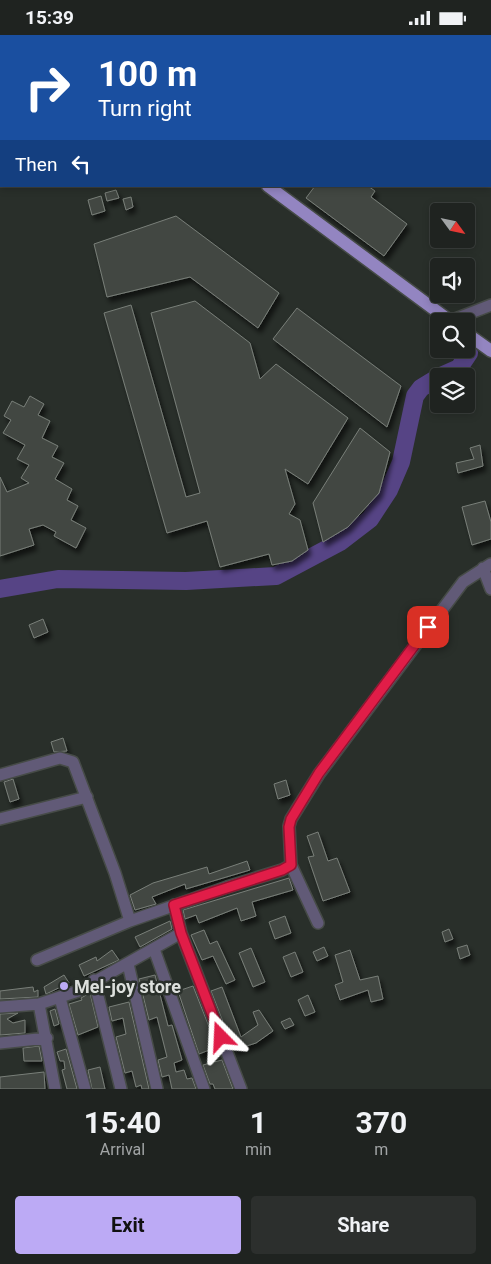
<!DOCTYPE html>
<style>
body{margin:0;font-family:Roboto,sans-serif;background:#2c2f2d;color:#f1f3f6;height:100vh;display:flex;flex-direction:column;font-size:19px;white-space:nowrap}
*{box-sizing:border-box;margin:0}
p{font-size:16px;color:#a1a4a5}
.icon{flex:none;width:28px;height:28px;fill:none;stroke:currentColor;stroke-width:2;stroke-linecap:round;stroke-linejoin:round}
.map{position:relative;height:1054px;overflow:hidden}
.side{display:flex;flex-direction:column;background:#1f2320;flex:1}
.side>*{flex:none}
.guide{position:absolute;left:0px;top:0px;width:491px;height:152px;box-shadow:0 2px 8px #0003,0 0 0 1px #3c403e;background:#1a4fa0;color:#fff;overflow:hidden}
.needle{width:32px;rotate:123deg}
.controls{position:absolute;left:430px;top:168px;display:grid;gap:10px}
.controls a{display:grid;place-items:center;width:45px;height:45px;border-radius:5px;background:#1f2320;box-shadow:0 2px 8px #0003,0 0 0 1px #3c403e;font-size:25px}
.pin{position:absolute;display:grid;place-items:center;width:42px;height:42px;color:#fff;margin:-21px;border-radius:10px;box-shadow:0 2px 8px #0006}
.me{position:absolute;width:55px;margin:-28px;rotate:339deg;stroke-linejoin:round;filter:drop-shadow(0 0 4px #0008)}
.turn{display:flex;align-items:center;gap:18px;height:105px;padding:0 15px;font-size:22px}
.turn .icon{width:65px;height:65px;stroke-width:2.5}
.turn b{display:block;font-size:35px;line-height:42px}
.then{display:flex;align-items:center;height:48px;padding:0 15px;background:#0003;gap:10px;font-size:19px}
.eta{display:flex;justify-content:space-evenly;align-items:center;height:85px;text-align:center}
.eta b{font-size:30px;font-weight:700;line-height:35px}
.action{display:flex;gap:10px;margin-top:auto;padding:10px 15px}
.action a{flex:1;height:58px;border-radius:5px;background:#bcaaf5;color:#111;font-size:20px;font-weight:700;line-height:58px;text-align:center}
.action a+a{background:#2c2f2d;color:#f1f3f6}
.status{display:flex;justify-content:space-between;align-items:center;height:35px;padding:0 25px;background:#1f2320;direction:ltr}
.status svg{height:14px;fill:currentColor}
.map>svg:first-child{display:block}
.lines{fill:none;stroke-linecap:round;stroke-linejoin:round}
.river{stroke:#564485;stroke-width:18}
.building{fill:#424742;stroke:#797f79;filter:url(#shadow)}
.street-casing{stroke:#464b47;stroke-width:14}
.primary-casing{stroke:#464b47;stroke-width:15}
.street{stroke:#615a77;stroke-width:11}
.primary{stroke:#9385c1;stroke-width:12}
.route-casing{stroke:#92132f;stroke-width:12}
.route{stroke:#e11d48;stroke-width:9}
.poi-dot{fill:#bcaaf5;stroke:#292f2a;stroke-width:2}
.labels{text-anchor:middle;dominant-baseline:central;stroke-width:5;stroke-linejoin:round;paint-order:stroke}
.poi-label{font-size:18px;font-weight:bold;fill:#dde0dd;stroke:#292f2a;text-anchor:start}
</style>
<div class="status"><b>15:39</b><svg viewBox="0 0 49 12"><path d="M0 12V9h3v3zM5 12V6h3v6zM10 12V3h3v9zM15 12V0h3v12zM26 1h20v11H26zM47 4h2v5h-2z"/></svg></div>
<div class="map">
<svg width="491" height="1054" viewBox="0 0 491 1054">
<defs>
<filter id="shadow"><feDropShadow dx="3" dy="5" stdDeviation="2.5" flood-color="#0009"/></filter>
</defs>
<rect width="100%" height="100%" fill="#292f2a"/>
<g class="lines">
<path class="river" d="M441,341l18,-8 10,-15
M0,554l58,-10 128,2 90,-5 64,-34 30,-23 19,-29 12,-28 14,-66 6,-8 18,-11"/>
</g>
<path class="building" d="M315,151h53l7,5 -4,6 36,27 -23,32 -78,-58z
M116,155l3,8 -12,3 -2,-8z
M101,161l4,15 -13,4 -4,-15z
M131,162l2,10 -7,3 -3,-11z
M176,181l103,77 -21,35 -68,-51 -83,20 -13,-53z
M195,266l55,42 10,36 16,-15 72,54 -40,66 -23,-15 10,35 -6,10 11,6 8,30 -16,11 -20,4 -3,-11 -49,13 -13,-46 -40,12 -63,-220 27,-8 55,192 14,-4 -49,-180z
M297,273l104,78 -14,41 -114,-88z
M30,361l14,8 -6,11 12,6 -8,17 16,8 -6,11 12,6 -9,16 17,10 -5,11 11,6 -7,14 15,8 -10,20 -22,-12 2,-4 -13,-7 -14,4 5,16 -34,11v-79l7,15 22,-9 -8,-5 8,-13 -12,-6 8,-14 -22,-12 8,-13 -7,-4 8,-15 12,6z
M360,393l30,24 -11,41 -31,34 -25,15 -10,-39z
M480,410l3,21 -25,7 -2,-10 18,-4 -4,-11z
M485,466l6,21v17l-19,6 -10,-38z
M43,584l5,13 -14,6 -5,-13z
M63,703l4,13 -13,1 -3,-10z
M13,744l6,20 -9,3 -6,-20z
M286,745l4,15 -12,4 -4,-15z
M318,797l10,29 9,-3 13,34 -27,9 -15,-44 6,-1 -7,-20z
M247,826l3,9 -64,19 -1,-5 -33,13 4,7 -21,6 -5,-15 23,-12 54,-16 2,7z
M289,843l4,12 -41,12 4,14 -15,5 -4,-13 -38,15 -3,-8 -11,4 -2,-9z
M285,881l6,17 -16,6 -6,-17z
M170,886l2,8 -32,18 -5,-10z
M449,894l4,10 -8,3 -3,-10z
M204,895l6,14 7,-3 18,39 -9,4 -13,-28 -11,4 -11,-25z
M467,910l3,10 -10,4 -3,-11z
M324,912l4,9 -11,5 -4,-9z
M251,913l14,34 -12,5 -14,-34z
M112,915l7,10 -35,16 -5,-11 17,-8 1,4z
M350,915l10,30 18,-4 5,23 -12,3 -3,-12 -28,10 -5,-15 8,-3 -8,-27z
M295,917l8,20 -12,5 -8,-20z
M64,940l5,8 -23,11 -2,-7z
M155,940l13,51 4,-1 10,35 -8,3 2,9 8,-2 3,9 5,-1 4,11h-24l-3,-14 -7,2 -4,-17 9,-3 -10,-40 -8,3 -10,-41z
M193,951l24,61 -18,7 -21,-63z
M33,952l1,5 4,-2v7l-38,2v-8z
M222,952l19,50 17,-12 -5,-13 6,-2 14,21 -17,12 -22,7 -23,-59z
M90,958l8,34 -20,8 -9,-31 13,-4 -1,-2z
M308,960l7,17 -10,4 -7,-16z
M129,967l20,87h-7l-1,-4 -5,2 -4,-16 -7,2 -9,-36 10,-3 -3,-16 -11,3 -3,-14z
M55,974l4,15 -5,2 -4,-15z
M18,978l-11,6 6,4 12,-3v13l-25,2v-21z
M290,983l4,7 -9,4 -4,-7z
M39,1011l3,15h-18l-1,-13z
M66,1014l11,40h-10l-5,-19 3,-1 -1,-8h-4l-3,-9z
M222,1025l11,29h-18l-2,-5h-3l-7,-19z
M100,1032l5,22h-13l-4,-19z
M44,1037l1,17h-45v-12z"/>
<g class="lines">
<g class="street-casing">
<path id="street" d="M450,286l41,-16
M483,533l8,21
M0,740l60,-17 13,4 42,111 15,48 97,-34 55,-17 9,-5 -2,-39 2,-7 28,-45 144,-192 28,-18
M0,784l87,-22
M291,830l27,58
M174,870l7,28 60,156
M154,914l50,140
M37,925l93,-39
M128,929l29,125
M94,945l27,109
M60,963l25,91
M39,969l16,85
M0,972l39,-3 39,-13 103,-58
M0,1008l47,-5"/>
</g>
<g class="primary-casing">
<path id="primary" d="M59,0l6,1
M27,1l7,-1
M0,6h1
M268,151l182,135
M466,298l25,18"/>
</g>
<use href="#street" class="street"/>
<use href="#primary" class="primary"/>
</g>
<g class="lines">
<g class="route-casing">
<path id="route" d="M221,1002l-40,-104 -7,-28 108,-35 9,-5 -2,-38 2,-8 28,-46 109,-146"/>
</g>
<use href="#route" class="route"/>
</g>
<circle class="poi-dot" cx="64" cy="951" r="5"/>
<g class="labels">
<g class="poi-label">
<text x="74" y="951">Mel-joy store</text>
</g>
</g>
</svg>
<div class="controls">
<a><svg class="needle" viewBox="-14 -14 28 28"><path d="M0-13l5 13h-10z" fill="#e53935"/><path d="M0 13l5-13h-10z" fill="#a1a4a5"/></svg></a>
<a><svg class="icon" aria-label="sound" viewBox="0 0 24 24"><path d="M4 9h4l5-4v14l-5-4H4zM17 9q2 3 0 6"/></svg></a>
<a><svg class="icon" aria-label="search" viewBox="0 0 24 24"><circle cx="10" cy="10" r="6"/><path d="M15 15l6 6"/></svg></a>
<a><svg class="icon" aria-label="layers" viewBox="0 0 24 24"><path d="M12 4l9 5-9 5-9-5zM3 14l9 5 9-5"/></svg></a>
</div>
<div class="pin" style="left:428px;top:592px;background:#d93025"><svg class="icon" aria-label="arrive" viewBox="0 0 24 24"><path d="M6 21V4h12l-3 4 3 4H6"/></svg></div>
<svg class="me" style="left:221px;top:1002px" viewBox="-20 -20 40 40"><path d="M0-17L14 15 0 8-14 15z" fill="#e11d48" stroke="#fff" stroke-width="4"/></svg>
<div class="guide">
<div class="turn"><svg class="icon" aria-label="right" viewBox="0 0 24 24"><path d="M7 20v-9h11M14 6l5 5-5 5"/></svg><div><b>100 m</b>Turn right</div></div>
<div class="then">Then<svg class="icon" aria-label="left" viewBox="0 0 24 24"><path d="M17 20v-9H6M10 6l-5 5 5 5"/></svg></div>
</div>
</div>
<section class="side">
<div class="eta">
<div><b>15:40</b><p>Arrival</p></div>
<div><b>1</b><p>min</p></div>
<div><b>370</b><p>m</p></div>
</div>
<div class="action"><a>Exit</a><a>Share</a></div>
</section>
